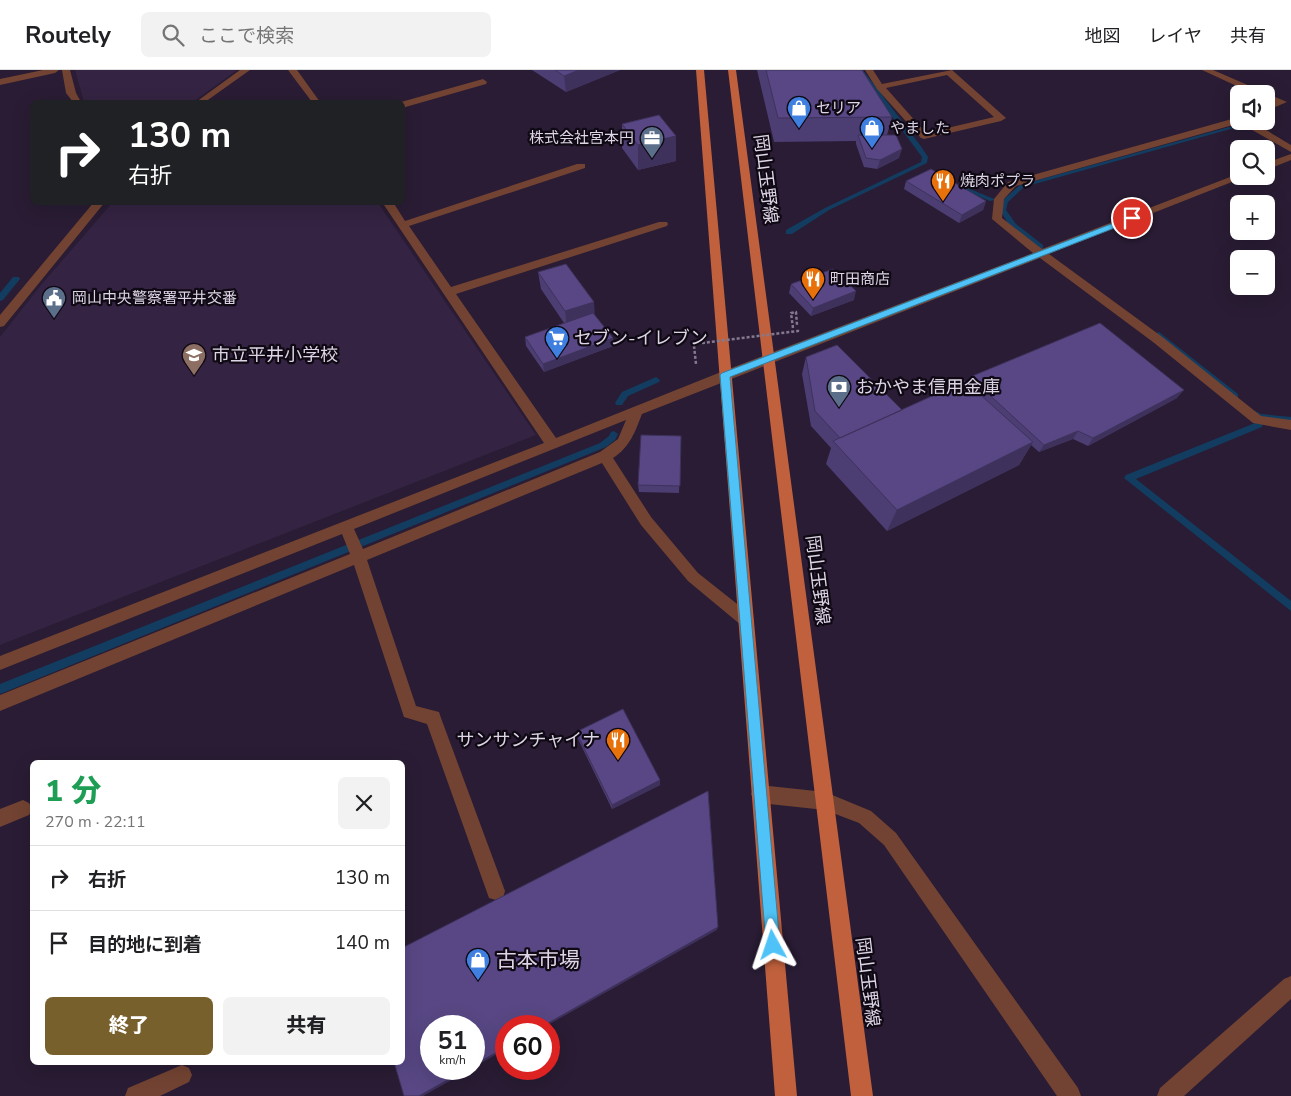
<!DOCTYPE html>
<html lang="ja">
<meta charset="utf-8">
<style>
body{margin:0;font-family:"Nunito Sans","Noto Sans JP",sans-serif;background:#f2f2f2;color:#202124;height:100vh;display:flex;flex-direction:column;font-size:19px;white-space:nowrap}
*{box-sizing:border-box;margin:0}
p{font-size:16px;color:#757577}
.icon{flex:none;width:28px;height:28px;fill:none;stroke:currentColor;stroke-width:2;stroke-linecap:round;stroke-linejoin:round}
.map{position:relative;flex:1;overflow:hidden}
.drawer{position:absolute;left:30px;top:690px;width:375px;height:305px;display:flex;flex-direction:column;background:#fff;border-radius:8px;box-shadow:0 5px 20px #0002}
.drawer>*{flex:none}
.top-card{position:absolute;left:30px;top:30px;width:375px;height:105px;border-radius:8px;box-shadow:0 5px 20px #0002;background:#202124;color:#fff;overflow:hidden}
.fabs{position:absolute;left:1230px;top:15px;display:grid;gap:10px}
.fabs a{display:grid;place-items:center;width:45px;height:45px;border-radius:8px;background:#fff;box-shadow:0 5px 20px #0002;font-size:25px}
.speed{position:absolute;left:420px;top:945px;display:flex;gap:10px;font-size:25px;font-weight:700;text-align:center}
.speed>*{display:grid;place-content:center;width:65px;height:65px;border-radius:50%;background:#fff;box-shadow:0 5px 20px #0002;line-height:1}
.speed small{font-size:12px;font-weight:400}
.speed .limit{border:8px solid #d22;background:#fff;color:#111}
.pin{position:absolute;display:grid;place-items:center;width:42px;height:42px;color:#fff;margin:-21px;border:2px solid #fff;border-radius:50%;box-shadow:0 1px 5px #0007}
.me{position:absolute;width:55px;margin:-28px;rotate:355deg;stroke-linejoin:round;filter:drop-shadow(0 0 4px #0008)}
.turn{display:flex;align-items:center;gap:18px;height:105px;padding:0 15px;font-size:22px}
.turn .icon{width:65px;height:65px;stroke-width:2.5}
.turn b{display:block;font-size:35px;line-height:42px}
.round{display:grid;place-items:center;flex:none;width:52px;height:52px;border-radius:8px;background:#f2f2f2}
.summary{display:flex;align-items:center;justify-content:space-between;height:85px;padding:0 15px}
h1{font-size:30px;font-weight:800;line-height:38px;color:#1e9e55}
.cta{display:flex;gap:10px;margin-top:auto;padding:10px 15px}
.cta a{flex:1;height:58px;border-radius:8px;background:#78602c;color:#fff;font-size:20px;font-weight:800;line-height:58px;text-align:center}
.cta a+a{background:#f2f2f2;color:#202124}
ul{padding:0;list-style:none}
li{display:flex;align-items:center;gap:15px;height:65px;padding:0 15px;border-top:1px solid #e0e0e0}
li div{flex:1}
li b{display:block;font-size:19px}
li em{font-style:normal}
header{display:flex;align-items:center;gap:30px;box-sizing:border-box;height:70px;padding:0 25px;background:#fff;border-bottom:1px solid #e0e0e0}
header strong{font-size:24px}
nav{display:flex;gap:28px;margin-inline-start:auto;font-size:18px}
.search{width:350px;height:45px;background:#f2f2f2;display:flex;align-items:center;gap:12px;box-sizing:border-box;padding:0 18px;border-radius:8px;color:#757577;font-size:19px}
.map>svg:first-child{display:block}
.built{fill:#342342}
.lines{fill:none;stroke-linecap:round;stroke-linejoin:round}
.stream{fill:#133d60;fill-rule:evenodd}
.path{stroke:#84798e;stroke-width:2.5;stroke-dasharray:3 2;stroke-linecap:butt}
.minor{fill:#724332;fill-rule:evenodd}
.major{fill:#c0603c;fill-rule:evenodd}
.path-bridge{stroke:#84798e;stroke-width:2.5;stroke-dasharray:3 2;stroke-linecap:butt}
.wall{fill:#4c3d72}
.shaded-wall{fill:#3e325c}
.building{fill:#584784;stroke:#3e325c}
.route{fill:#4fc3f7;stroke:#337fa1}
.labels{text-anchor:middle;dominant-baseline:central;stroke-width:4.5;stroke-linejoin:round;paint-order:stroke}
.far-poi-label{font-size:15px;fill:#ddd4e5;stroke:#0f0914;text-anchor:start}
.street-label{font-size:18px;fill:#ddd4e5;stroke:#0f0914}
.poi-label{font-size:18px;fill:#ddd4e5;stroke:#0f0914;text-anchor:start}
.near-poi-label{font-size:21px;fill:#ddd4e5;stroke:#0f0914;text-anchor:start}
</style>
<header>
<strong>Routely</strong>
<div class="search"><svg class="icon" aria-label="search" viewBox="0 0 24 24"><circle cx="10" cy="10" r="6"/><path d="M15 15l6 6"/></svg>ここで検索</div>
<nav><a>地図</a><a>レイヤ</a><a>共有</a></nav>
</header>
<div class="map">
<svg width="1291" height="1026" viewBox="0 0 1291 1026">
<rect width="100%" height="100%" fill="#291c34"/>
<path class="built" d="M75,0h162l-44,32h-109z
M113,132l265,1 158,232 -536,210v-308l41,-52z"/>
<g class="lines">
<path class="stream" d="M857,0h6l57,75 8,12 -1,6 -98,47 -37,24h-6v-4l39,-22 96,-46 1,-5z
M1229,57l5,1 -210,59 -16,15 -2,8 10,14 27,21v4h-6l-27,-22 -10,-17 3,-10 17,-15z
M963,116l31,13 1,1 -5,1 -29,-12 -1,-1z
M13,207h6l1,2 -17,21 -3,1v-8z
M1159,262l79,62v4h-6l-76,-61v-4z
M656,307l4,3 -1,2 -31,14 -6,9h-6l-1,-2 7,-11z
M1255,341l6,3 30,3v6l-28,-2 -1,6 -126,52 155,122v10l-167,-133 2,-3 129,-52v-5l-4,-4z
M614,361l4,3 -3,6 -9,7 -606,247v-10l600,-241 9,-7 2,-4z"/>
<path class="path" d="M793,258l-2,-15 5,-1 1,13
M694,276l2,18"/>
<path class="minor" d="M43,0h16l-4,3 -55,12v-6z
M62,0h8l6,23 5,9h-8l-7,-9z
M240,0h10l-45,32h-9z
M288,0h9l23,32h-8z
M865,0h8l9,14 70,-14 54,48 -5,3 -77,18 -3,-1 -44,-49zM947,5l47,42 -68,16 -40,-45z
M1202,0h11l74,32 -21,9v-6l8,-3 -8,-4v-4h-12z
M483,9l4,3 -1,2 -84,24v-6h-1z
M1239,47v4h12l40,24v7l-51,-29 -224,63 -12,13 -2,19 40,31 196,-75 1,2h8l-198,78 112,82 100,80 30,4v10l-38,-7 -100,-81 -113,-84 -398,156c-7,18 -12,33 -29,44l38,59 47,56 53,42 3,5 -3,5 -5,2 -5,-2 -53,-44 -47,-56 -39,-62 -235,97 49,146 23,6 2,6 64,173 -2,7 -7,2 -7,-2 -62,-174 -23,-7 -50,-152 -354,146v-16l350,-141 -8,-20 -342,136v-14l544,-213 -162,-241h11l12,19 172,-57h8v4l-176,58 42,61 208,-65h8l1,2 -1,2 -211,68 100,144 165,-66 312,-119 -41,-34 2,-20 14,-17zM626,350l-8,19 -18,13 -237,97 -9,-20z
M1291,84v6l-25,10v-7z
M94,132h11l-101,124 -4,1v-12z
M760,715l65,7 46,19 25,22 182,255 3,8h-24l-173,-251 -25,-22 -34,-13 -65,-7 -6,-3 -3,-6 3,-6z
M23,730l6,3 3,6 -3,6 -29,12v-18z
M1291,906v23l-107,97h-27l3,-8 124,-109z
M182,995l7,3 3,7 -3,7 -29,14h-35l3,-8z"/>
<path class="major" d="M696,0h8l93,1026h-22z
M728,0h8l137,1026h-22z"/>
<path class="path-bridge" d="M694,276v-2l104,-13v-2"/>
</g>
<path class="wall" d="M532,0h88l-54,22z
M757,0h105l30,47 -5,18 12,23 -22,11 -13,-2 -8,-23v-3l-82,1z
M622,54l54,37 -38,9 -16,-22z
M906,111l80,20 -3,9 -24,13 -55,-34z
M538,202l56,30v12l19,24v8l-69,26 -18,-26 -1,-9 39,-14 -23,-34z
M791,214l63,16 -43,16 -22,-23z
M806,287l96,53 65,-27 3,-6 207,21 -89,48 -15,-7 -34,13 -8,-7 -12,20 -132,66 -61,-67 5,-16 -20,-22 -9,-52z
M681,366l-2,57 -40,-1 -1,-7z
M576,662l84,48v5l-48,24 -35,-72z"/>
<path class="shaded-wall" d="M579,0h41l-54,22 -2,-16z
M676,66v25l-38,9v-25z
M902,79l-3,9 -22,11 3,-9z
M986,131l-3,9 -24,13 3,-8z
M856,221l-2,9 -43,16 2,-8z
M594,232l1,16 -28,9 -2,-16z
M613,268v8l-69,26 -1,-8z
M1184,320l-7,8 -89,48 5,-8z
M1078,361l-5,8 -34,13 5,-7z
M1033,372l-14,23 -132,66 10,-21z
M660,710v5l-48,24v-4z
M718,857l-1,3 -171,96h-3z
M506,977v2l-32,18v-2z
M467,999h4l-48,27h-4z"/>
<path class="building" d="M555,0h24l-15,6z
M766,0h96l30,47 -114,1z
M659,45l17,21 -38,9 -16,-21z
M858,65h38l6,14 -22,11 -14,-2z
M931,99l55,32 -24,14 -56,-34z
M566,194l28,38 -29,9 -27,-39z
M833,199l23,22 -43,17 -22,-24z
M593,243l20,25 -70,26 -18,-27z
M1100,253l84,67 -91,48 -15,-7 -34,14 -74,-68z
M837,275l65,65 -62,28 -25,-27 -9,-54z
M965,311l68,61 -136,68 -64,-69z
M641,365l40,1 -1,50 -42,-1z
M623,639l37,71 -48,25 -36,-73z
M708,721l10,136 -175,99h-37v21l-32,18v-39h-43v43h36l-48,27h-15l-10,-34h8v-114z"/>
<path class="route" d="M1132,146l3,1v3l-405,157 50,568 -2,5 -5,2 -5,-2 -2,-5 -46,-570 2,-2z"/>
<defs>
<g id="shop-pin" transform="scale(1.25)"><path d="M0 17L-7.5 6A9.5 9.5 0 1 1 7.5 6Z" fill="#3f7fe0" stroke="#0f0914"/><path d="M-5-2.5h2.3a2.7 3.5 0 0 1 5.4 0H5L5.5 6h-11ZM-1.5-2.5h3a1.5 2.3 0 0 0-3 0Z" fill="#fff"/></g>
<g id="office-pin" transform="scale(1.25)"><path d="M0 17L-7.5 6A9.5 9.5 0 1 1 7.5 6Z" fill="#5c6f8a" stroke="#0f0914"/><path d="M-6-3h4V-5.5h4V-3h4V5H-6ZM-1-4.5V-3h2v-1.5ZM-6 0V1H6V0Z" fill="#fff"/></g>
<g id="restaurant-pin" transform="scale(1.25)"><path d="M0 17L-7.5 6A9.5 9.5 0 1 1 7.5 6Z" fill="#e8710a" stroke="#0f0914"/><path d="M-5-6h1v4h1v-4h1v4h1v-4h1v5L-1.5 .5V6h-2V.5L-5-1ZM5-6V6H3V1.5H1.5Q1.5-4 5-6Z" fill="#fff"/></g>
<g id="civic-pin" transform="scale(1.25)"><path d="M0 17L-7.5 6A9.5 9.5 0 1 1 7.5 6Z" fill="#5c6f8a" stroke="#0f0914"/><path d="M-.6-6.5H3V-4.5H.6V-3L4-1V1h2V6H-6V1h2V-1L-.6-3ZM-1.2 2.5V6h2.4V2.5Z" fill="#fff"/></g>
<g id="supermarket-pin" transform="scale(1.25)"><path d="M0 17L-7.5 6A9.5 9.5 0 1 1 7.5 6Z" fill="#3f7fe0" stroke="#0f0914"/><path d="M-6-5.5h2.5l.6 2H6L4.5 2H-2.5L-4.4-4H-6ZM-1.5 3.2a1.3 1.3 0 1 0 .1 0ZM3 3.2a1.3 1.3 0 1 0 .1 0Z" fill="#fff"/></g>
<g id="school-pin" transform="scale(1.25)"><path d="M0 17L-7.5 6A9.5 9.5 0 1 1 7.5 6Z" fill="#8d6e63" stroke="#0f0914"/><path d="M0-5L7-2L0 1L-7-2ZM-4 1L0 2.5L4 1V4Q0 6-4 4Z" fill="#fff"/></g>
<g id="bank-pin" transform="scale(1.25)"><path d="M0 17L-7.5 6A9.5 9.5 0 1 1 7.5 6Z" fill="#5c6f8a" stroke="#0f0914"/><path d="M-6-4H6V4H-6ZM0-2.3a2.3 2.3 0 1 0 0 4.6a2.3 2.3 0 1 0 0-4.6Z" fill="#fff"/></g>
</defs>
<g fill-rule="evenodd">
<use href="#shop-pin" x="799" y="38"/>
<use href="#shop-pin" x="872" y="58"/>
<use href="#office-pin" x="652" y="68"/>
<use href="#restaurant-pin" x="943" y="111"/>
<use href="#restaurant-pin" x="813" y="209"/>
<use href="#civic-pin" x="54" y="228"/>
<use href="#supermarket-pin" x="557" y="268"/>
<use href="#school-pin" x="194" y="285"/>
<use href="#bank-pin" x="839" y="317"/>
<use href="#restaurant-pin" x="618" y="670"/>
<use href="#shop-pin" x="478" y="890"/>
</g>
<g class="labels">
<g class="far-poi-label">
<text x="816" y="38">セリア</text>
<text x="890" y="58">やました</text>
<text x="634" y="68" text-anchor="end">株式会社宮本円</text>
<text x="960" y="111">焼肉ポプラ</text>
<text x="830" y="209">町田商店</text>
<text x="72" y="228">岡山中央警察署平井交番</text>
</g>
<g class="street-label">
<text transform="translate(766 109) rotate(83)">岡山玉野線</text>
<text transform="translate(818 510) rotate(83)">岡山玉野線</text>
<text transform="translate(868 912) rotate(83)">岡山玉野線</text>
</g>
<g class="poi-label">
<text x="574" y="268">セブン-イレブン</text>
<text x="212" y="285">市立平井小学校</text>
<text x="856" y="317">おかやま信用金庫</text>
<text x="600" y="670" text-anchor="end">サンサンチャイナ</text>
</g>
<g class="near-poi-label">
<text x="496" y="890">古本市場</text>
</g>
</g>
</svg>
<div class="fabs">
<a><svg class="icon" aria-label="sound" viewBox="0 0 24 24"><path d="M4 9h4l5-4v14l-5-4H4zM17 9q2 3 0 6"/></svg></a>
<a><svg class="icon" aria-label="search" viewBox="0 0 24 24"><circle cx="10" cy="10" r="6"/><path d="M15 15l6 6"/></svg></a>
<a>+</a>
<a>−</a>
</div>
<div class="speed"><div>51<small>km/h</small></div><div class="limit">60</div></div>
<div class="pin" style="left:1132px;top:148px;background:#d93025"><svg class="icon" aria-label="arrive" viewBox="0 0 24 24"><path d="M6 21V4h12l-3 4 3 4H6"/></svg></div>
<svg class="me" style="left:773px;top:875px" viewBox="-20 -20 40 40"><path d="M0-17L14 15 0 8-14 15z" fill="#4fc3f7" stroke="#fff" stroke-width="4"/></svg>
<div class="top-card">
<div class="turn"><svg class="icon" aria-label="right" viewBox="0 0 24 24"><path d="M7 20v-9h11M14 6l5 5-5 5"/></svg><div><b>130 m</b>右折</div></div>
</div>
<section class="drawer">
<div class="summary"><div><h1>1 分</h1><p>270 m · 22:11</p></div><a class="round"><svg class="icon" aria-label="close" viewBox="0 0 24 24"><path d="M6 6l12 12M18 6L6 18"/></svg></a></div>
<ul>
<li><svg class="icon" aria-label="right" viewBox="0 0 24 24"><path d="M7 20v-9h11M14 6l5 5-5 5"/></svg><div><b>右折</b></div><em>130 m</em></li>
<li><svg class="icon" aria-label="arrive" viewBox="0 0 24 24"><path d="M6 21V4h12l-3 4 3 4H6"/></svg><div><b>目的地に到着</b></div><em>140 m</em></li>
</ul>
<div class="cta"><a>終了</a><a>共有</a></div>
</section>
</div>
